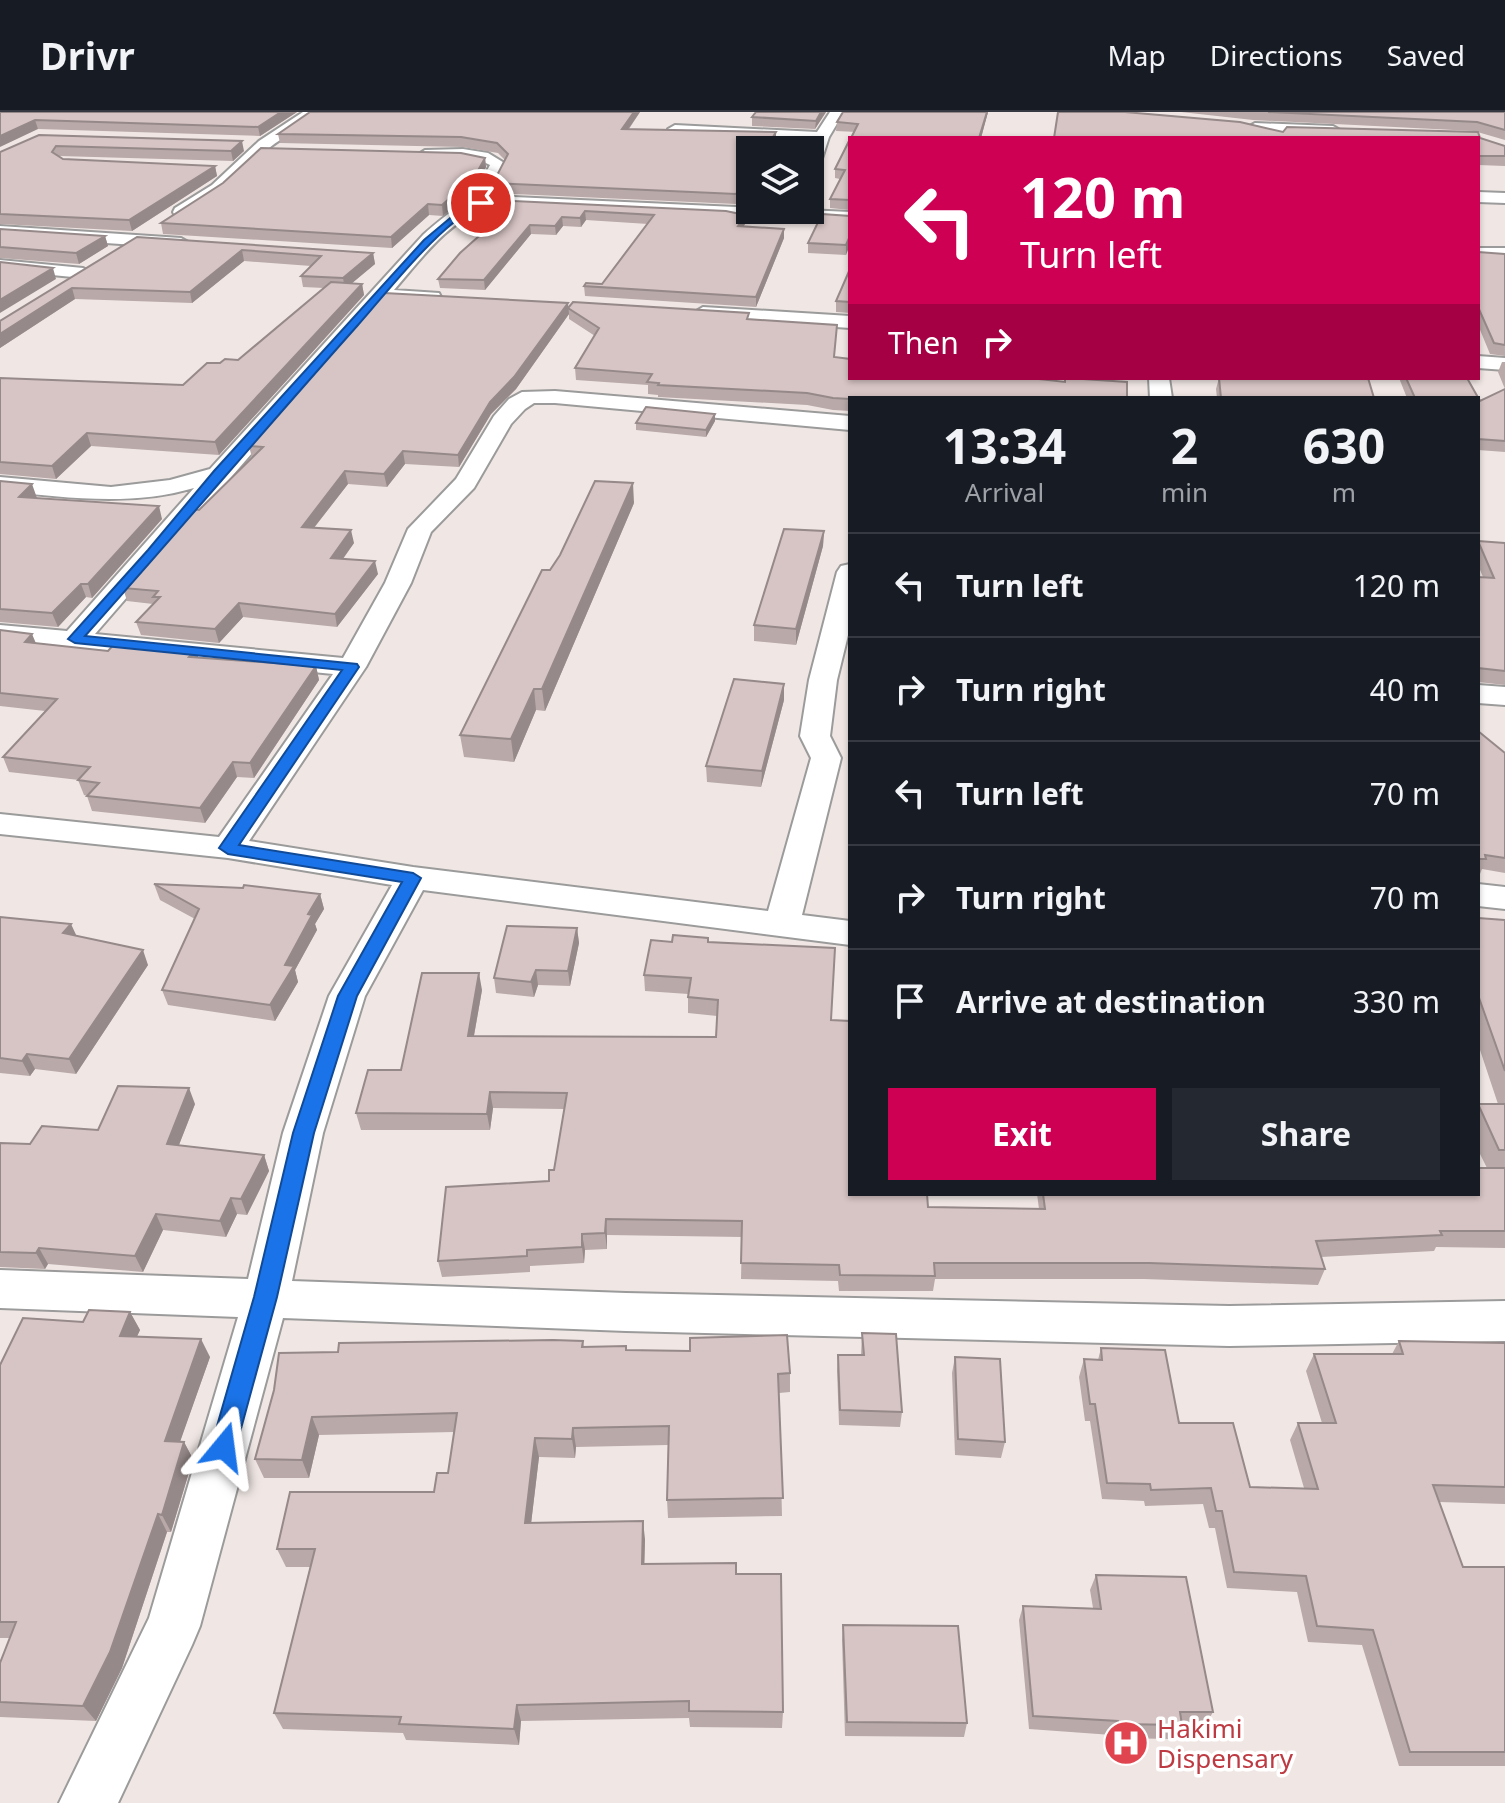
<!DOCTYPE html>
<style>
body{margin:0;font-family:"Noto Sans",sans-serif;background:#242831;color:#f1f3f6;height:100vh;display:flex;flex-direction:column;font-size:30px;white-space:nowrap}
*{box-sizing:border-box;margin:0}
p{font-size:26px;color:#9ea1a6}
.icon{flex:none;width:44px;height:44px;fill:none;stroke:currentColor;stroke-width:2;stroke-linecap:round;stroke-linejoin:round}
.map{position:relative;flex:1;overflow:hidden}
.side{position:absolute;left:848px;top:284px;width:632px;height:800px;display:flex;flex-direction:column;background:#171b24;border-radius:0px;box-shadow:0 2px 6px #0004}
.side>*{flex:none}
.guide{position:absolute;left:848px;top:24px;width:632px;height:244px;border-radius:0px;box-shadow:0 2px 6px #0004;background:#cd0054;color:#fff;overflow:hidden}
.tools{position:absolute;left:736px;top:24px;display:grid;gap:16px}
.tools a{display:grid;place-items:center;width:88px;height:88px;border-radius:0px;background:#171b24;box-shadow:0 2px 6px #0004;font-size:40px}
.pin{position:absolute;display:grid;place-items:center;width:68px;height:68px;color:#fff;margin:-34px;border:4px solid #fff;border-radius:50%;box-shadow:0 2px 8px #0007}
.me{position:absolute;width:88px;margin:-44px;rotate:16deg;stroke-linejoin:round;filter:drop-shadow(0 0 6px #0008)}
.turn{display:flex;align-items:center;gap:28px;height:168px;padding:0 40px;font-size:36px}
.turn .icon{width:104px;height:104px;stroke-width:2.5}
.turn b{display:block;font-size:56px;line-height:68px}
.then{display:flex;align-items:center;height:76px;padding:0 40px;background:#0003;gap:16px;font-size:30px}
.eta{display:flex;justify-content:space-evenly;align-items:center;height:136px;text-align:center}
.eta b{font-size:48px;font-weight:700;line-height:56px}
.button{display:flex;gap:16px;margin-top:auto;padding:16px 40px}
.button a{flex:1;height:92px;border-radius:0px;background:#cd0054;color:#fff;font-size:32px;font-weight:700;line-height:92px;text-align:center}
.button a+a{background:#242831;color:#f1f3f6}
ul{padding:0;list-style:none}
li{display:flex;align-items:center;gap:24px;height:104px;padding:0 40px;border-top:2px solid #363941}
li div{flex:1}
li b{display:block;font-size:30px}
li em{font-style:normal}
header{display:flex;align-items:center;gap:48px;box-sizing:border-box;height:112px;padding:0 40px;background:#171b24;border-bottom:2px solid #363941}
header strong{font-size:38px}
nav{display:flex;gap:44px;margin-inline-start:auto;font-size:28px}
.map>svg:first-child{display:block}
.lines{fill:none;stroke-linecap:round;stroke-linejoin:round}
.minor-casing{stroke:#9b9b9b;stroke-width:4}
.minor{fill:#fff;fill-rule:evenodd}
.wall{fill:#b9a9a9}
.shaded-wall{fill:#968989}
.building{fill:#d7c4c4;stroke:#968989;stroke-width:2}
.route{fill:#1a73e8;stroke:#114b97;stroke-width:2}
.labels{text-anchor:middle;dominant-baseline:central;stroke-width:7;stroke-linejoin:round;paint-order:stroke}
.near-health-label{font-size:26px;fill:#be3a42;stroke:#fff;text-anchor:start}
</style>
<header>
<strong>Drivr</strong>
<nav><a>Map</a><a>Directions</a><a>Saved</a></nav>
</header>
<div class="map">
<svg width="1505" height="1691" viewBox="0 0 1505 1691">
<rect width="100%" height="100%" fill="#f0e7e4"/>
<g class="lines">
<g class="minor-casing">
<path id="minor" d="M303,0h17c-14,15 -35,23 -51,36 -20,16 -67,74 -94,68l-2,-4 2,-4 37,-23 47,-44z
M830,0h14l-15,25 -11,34 -8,5v-26l3,-9 -138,-8 -7,-4 7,-4 142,7z
M1255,11l78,3 7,4 -7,4 -83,-4 -2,-3z
M463,37l25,4 18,11 -17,32 361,16v10l-359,-16c-43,14 -69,52 -97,84l45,3 2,4 -2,4h-55l-289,333 248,24 42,-75 23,-54 48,-50 38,-63 15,-17 13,-7 33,-1 295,25v14l-295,-27h-21l-9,6 -14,15 -37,64 -43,44 -20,51 -45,84 -117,174 164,26 355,44 43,-153 -11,-22 9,-56 28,-108 4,-6 9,-2v63l-13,53 -7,56 11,22 -39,157 48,6v24l-427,-55 -58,106 -42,137 -31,148 334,12 603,13 276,-5v40l-276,5 -603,-15 -343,-13 -83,308 -8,19 -74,158h-59l90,-185 89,-301 -238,-9v-38l248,9 35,-146 46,-137 63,-111 -164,-27 -228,-24v-20l219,23 114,-163 -333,-33v-16l67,6 127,-143c-65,19 -129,9 -194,3v-14l111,10 59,-7 40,-11 213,-234c28,-26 49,-33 67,-70 -23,-13 -57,2 -73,-10l8,-5z
M1478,80l27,1v10l-27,-1z
M0,114l181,12 9,5 -9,5 -181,-12z
M1478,136h27v10h-27z
M0,148l83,8 9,5 -9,5 -83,-8z
M703,195l147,9v12l-154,-11 -3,-4z
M1478,244l27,2v12l-27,-2z
M1149,266h20l3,20h-22z
M1478,573l27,2v18l-27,-2z
M1478,772l27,3v22l-27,-3z"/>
</g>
<use href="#minor" class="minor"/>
</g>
<path class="wall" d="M0,0h297l-37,24 -222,-7z
M310,0h330l-11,17 147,13 -5,8h-21v32l-14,22 -242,-11 -1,-10 12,-23 -7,-7 -36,-6 -182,-4 -2,-9z
M756,0h70l-11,17 -63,-3v-9z
M843,0h145l-7,26 -145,-7 1,-9z
M1181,0h324v28l-31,-9 -221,-11z
M1283,20l197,6 25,8v20l-27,-1v-27z
M39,23l205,16 -11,10 -174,-5 4,3 152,7 2,10 -85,55 -132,-7v-72z
M850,27v71l-20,-2v-9l10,-20 -5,-1v-9z
M485,46l1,9 -9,19 -34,30 -14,-1 -37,33 -229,-14 -2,-11z
M491,88l254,24 -2,3 41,2v9l-28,69 -171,-11 -1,-10 18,-2 46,-60 -62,-4 -5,7 -18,-1 -7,9 -25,-1 -46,56 -45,-2 -2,-9 59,-59 -25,-2 -1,-9z
M850,104l-4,39 -38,-2v-10z
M0,117l105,7 3,10 -29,18 -79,-6z
M137,125l236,16 2,11 -23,19 10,1 2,11 -145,160 -128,-9 -35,33 -56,-5v-96l183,7 37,-22 18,-3 86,-72 -21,-1 -2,-11 10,-10 -67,-5 -52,42 -117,-4 -75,49v-27z
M1478,140l27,2v102l-15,-2 -12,-29z
M850,157v44l-14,-1v-11z
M568,196l181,11 86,38 230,25h62l-277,16v13l-17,-1 -26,-5 -149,-8v-2l-10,-1v-9l-72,-5 -1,-12 20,-32 -26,-17v-5l-53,75 -25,25 -32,53 -54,-3 -18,23 -39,-3 -34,44 40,15 -11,16 35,15 -41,53 -94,-10 -24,26 -78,-8 -5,-13 17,-18 -26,-3 -4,-13 129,-130 -3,-12z
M1502,250h3v27l-7,-17z
M1219,266l155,20h-157l-1,-9z
M1399,266h68l13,23 25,-12v63l-27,-2v-52h-71z
M715,309l-9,16 -70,-7v-7z
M0,369l36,17 126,21 -70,79 -6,-1 -28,30 -58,-5z
M634,391l-89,208 -9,-1 -22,52 -50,-5 -4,-22 90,-165z
M824,419l-1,15 -27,99 -42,-4v-16z
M1478,429l27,2v142l-27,-3v-105h5l-5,-12z
M0,518l36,13 72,8 88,-1 2,7 118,9 3,14 -65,98 -17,-1 -32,46 -113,-12 -5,-15 -3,-1 -6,-15h1l-70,-8 -6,-15 42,-46 -45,-5z
M784,588l-23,87 -54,-5 -1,-16z
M1478,619l27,22v120l-23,-4 -2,5 -2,-1z
M154,772l166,10 4,15 -9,15 2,6 -22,40 3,12 -23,39 -107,-16 -6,-15 33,-71 -35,-19z
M0,805l76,19 72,29 -72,109 -41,-5 -5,7 -30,-3z
M1478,806l27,2v328l-69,-1 -2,4 -113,6 4,12 -7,16 -174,-6h-209l-2,12h-94l-1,-10 -97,-2 1,-42 -135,-2v14l-22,1 -1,13 -54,3v6l-88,5 -4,-16 111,-80 5,-11 10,-61 -71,-1 -3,22h-129l-5,-17 126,-123 -8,46 242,1 1,-21 -29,-3v-19l-43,-3 -1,-16 28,-33h36l123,78 97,187 111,2 -2,-15h441l9,-26 -9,-18v-46h20l-20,-60z
M577,816l2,15 -9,43 -32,-1 -4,12 -38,-4 -2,-15z
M195,992l-16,41 85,10 5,16 -22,44 -10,-1 -11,23 -63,-7 -20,42 -95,-8 -3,5 -45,-2v-124l30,1 68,-14z
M130,1200l10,18 -3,6 73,21 -30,84 4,1 9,17 -22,73h-4l-45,136 -26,53 -96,-4v-54l10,-25h-10v-273l83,-43z
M862,1221l40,79 -2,15 -61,-2 -2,-55 1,-15h23z
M583,1229l1,6 43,3 163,23v19l-11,1 3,123 -114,2 -1,-18 1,-55 -92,2 -1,11 -36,-1 -8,66 114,16 -1,25 93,10 46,138 -1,16 -92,-1 -1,-9 -168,3 -2,24 -113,-5 -3,-7 -120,-4 -9,-16 36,-146h-24l-9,-18 157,-57 14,-19 6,-41 -135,3 -10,43h-45l-9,-19 83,-107z
M1399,1229l106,2v161l-66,-2 24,65h42v199h-106l-37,-121 -54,-3 -11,-50 -70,-4 -12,-60h-6l-6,-24 -58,2 -1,-5 -42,-2 -12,-78h-5l-6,-44 5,-18 14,1 3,-12 149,139 54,1 -14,-48 8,-17h24l-16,-52 8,-17h78z
M955,1245l50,85 -4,16 -46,-3 -3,-82z
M1096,1463l117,137 -8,14h-23l-7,13 -62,-1 -1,-3 -83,-6 -10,-109 4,-14 70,2 -3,-18z
M843,1513l124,98 -3,14 -119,-1 -3,-96z"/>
<path class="shaded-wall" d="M281,0h16l-37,24 -2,-9z
M634,0h6l-18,26v-9z
M821,0h5l-11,17 1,-8z
M987,0h1l-7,26h-2z
M35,8l3,9 -38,18v-11z
M776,20v10l-5,8h-6z
M242,29l2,10 -11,10 -2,-10z
M485,46l1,9 -9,19 -34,30 -1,-11z
M215,54l2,10 -85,55 -3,-11z
M750,60v10l-14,22v-10z
M428,92l1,11 -37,33 -1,-11z
M585,99l1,9 -5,7 -1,-9z
M745,103v9l-7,11v-9z
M562,105l1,9 -7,9 -1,-9z
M530,113l1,9 -46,56 -1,-10z
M784,117v9l-28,69v-10z
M105,124l3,10 -29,18 -3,-11z
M850,124v9l-4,10v-10z
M242,138l2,11 -52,42 -2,-11z
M373,141l2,11 -30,25 -2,-11z
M53,156l3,11 -56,34v-13z
M362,172l2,11 -145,160 -4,-13z
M72,176l3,11 -75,49v-14z
M568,191l1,11 -53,75 -25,25 -32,53 -1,-12 32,-53z
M715,302v7l-9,16v-7z
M87,321l4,13 -35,33 -4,-13z
M403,339l2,13 -18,23 -3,-13z
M345,359l3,13 -43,55 -3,-12z
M633,371l1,20 -89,208 -3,-22z
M32,372l5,14 -18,-1z
M159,394l3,13 -70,79 -4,-14z
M351,418l3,13 -20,28 -3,-13z
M824,419l-1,15 -27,99v-16z
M375,449l3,13 -41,53 -2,-13z
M81,472l5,13 -28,30 -6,-14z
M239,491l4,14 -24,26 -4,-14z
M32,522l6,14 -13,-6z
M196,538l4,14 -11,-7z
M316,554l3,14 -65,98 -4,-15z
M784,572v16l-23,87 1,-16z
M534,577l2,21 -22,52 -3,-23z
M233,650l4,15 -32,46 -5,-15z
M320,782l4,15 -9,15 2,6 -22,40 3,12 -23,39 -5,-16 15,-40 23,-51z
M71,812l7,15 -15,-6z
M577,816l2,15 -9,43 -2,-15z
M143,838l5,15 -72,109 -7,-15z
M536,858l2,15 -4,12 -3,-15z
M479,861l3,17 -11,62 -3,-16z
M27,942l8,15 -5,7 -8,-15z
M189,976l6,16 -22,56 -6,-16z
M490,980l3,16 -3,22 -3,-16z
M264,1043l5,16 -22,44 -6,-16z
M231,1086l6,16 -11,23 -6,-16z
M156,1102l7,16 -20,42 -8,-16z
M606,1107l1,16v14l-2,-16z
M582,1122l3,16 -1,13 -2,-16z
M39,1136l9,16 -3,5 -9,-16z
M130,1200l10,18 -11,24 -9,-18z
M201,1227l9,18 -36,102 -9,-18z
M312,1305l7,18 -10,43 -7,-18z
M573,1316l3,19 -1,11 -3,-19z
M535,1326l4,19 -10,84 -4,-18z
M184,1330l9,17 -22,73 -9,-17z
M158,1402l9,18 -45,136 -26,53 -13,-15z
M643,1409l2,18 -1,42 -2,-17z
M517,1593l4,16 -2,24 -5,-16z"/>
<path class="building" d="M0,0h281l-23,15 -223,-7 -35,16z
M310,0h324l-12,17 154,3 -11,18h-15v22l-14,22 -243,-11 15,-29 -11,-11 -36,-6 -183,-3z
M756,0h65l-5,9 -64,-4z
M843,0h144l-8,26h-128l7,-14 -21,-2z
M1058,0h67l115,10 43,10 4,-5 191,5 2,6 25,8v10h-27v-18h-424z
M1268,0h237v18l-28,-8z
M39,23l203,6 -11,10 -175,-5 -4,6 11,7 152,7 -86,54 -129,-6v-62z
M850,27v61l-20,-1 15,-29 -10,-1z
M261,36l200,5 24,5 -10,18 -33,29 -14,-1 -37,33 -230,-14 62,-40z
M491,88l235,11 19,4 -7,11 46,3 -28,68 -172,-11 2,-3 16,1 52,-69 -69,-4 -5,7 -18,-1 -7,9 -25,-1 -46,55 -46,-1 22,-26 46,-41 -35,-3z
M822,102l28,2v20l-4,9 -38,-2z
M0,117l105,7 -29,17 -76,-6z
M137,125l236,16 -30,25 -42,-2 20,-20 -79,-6 -52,42 -118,-4 -72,46v-13z
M1478,140l27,2v91l-11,-2 -16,-36z
M0,150l53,6 -53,32z
M850,157v33l-14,-1z
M331,170l31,2 -147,158 -128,-9 -35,33 -52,-4v-84l183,7 24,-22h13l5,-4 13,1z
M384,181l184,10 -54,74 -24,25 -32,53 -55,-4 -19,23 -39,-3 -43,56 49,3 -20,28 44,3 -40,53 -96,-11 -24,26 -79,-7 24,-25h-7l5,-6 -35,-3 70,-79 6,1 64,-63 -14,-1z
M573,190l176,11 -2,6 90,6 -3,32 16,2v19h180l35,4v-4h3l59,4v16h-277v1l-17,-1 -26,-5 -149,-8 1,-2 -12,-1 5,-8 -77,-6 24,-40 -31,-20z
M1219,266h149l6,20h-153z
M1406,266h61l13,23 25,-12v52l-27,-2v-41h-63z
M646,295l69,7 -9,16 -70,-7z
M0,369l32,3 -13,13 140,9 -71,78h-7l-29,29 -52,-4z
M595,369l38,2 -91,206h-8l-23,50 -51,-4 82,-165h8l10,-15z
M784,417l40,2 -28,98 -42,-4z
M1478,429l27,2v128l-27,-3v-91l16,1z
M0,518l32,4 -7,8 83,9 8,-9 80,8 -7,7 127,9 -66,97 -17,-1 -33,46 -113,-12 12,-13 -21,-3 12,-13 -87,-10 54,-58 -57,-6z
M734,567l50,5 -22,87 -56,-5z
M1478,619l27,22v105l-20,-3 1,4h-8z
M154,772l89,4 1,-3 76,9 -12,20 4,1 -27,50 9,1 -24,39 -108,-15 37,-81z
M0,805l71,7 -8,9 80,17 -74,109 -42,-5 -5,7 -22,-3z
M1478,806l27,2v151l-27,-76z
M507,814l70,2 -9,43 -32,-1 -5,12 -37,-4z
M673,823l35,3v4l127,6 -4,72 19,1v173h77l1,13 117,2 -2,-15h435v-26h27v63h-65l2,4 -126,6 9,28 -176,-6h-215l1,13 -95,-1 -1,-10 -98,-2 1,-42 -136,-2 -1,14 -23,1v13l-55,3v6l-89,5 8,-74 103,-6v-11h5l13,-77 -77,-1 -3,22 -131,-1 12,-43h33l21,-97h57l-11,63 248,1 2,-37 -30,-3 3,-19 -47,-3 7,-35 21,2z
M118,974l71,2 -22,56 97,11 -23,44 -10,-1 -11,23 -64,-7 -21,42 -96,-8 -3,5 -36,-1v-109l30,1 12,-18 56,4z
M1478,992h27v46h-6z
M89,1198l41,2 -10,24 81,3 -36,102 19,1 -22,73 -4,-1 -48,138 -27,54 -83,-4v-39l16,-41h-16v-257l23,-47 60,4z
M862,1221l34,1 6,78 -62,-2 -2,-55h26z
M787,1223l3,38 -12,1 5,124 -116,2 2,-74 -96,2 -1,11 -37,-1 -10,85 118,-2 -1,43 94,-1v11h45l2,138 -94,-1v-10l-172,4 -3,24 -115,-5 2,-7 -127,-4 41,-164h-38l13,-57h144l3,-19h11l9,-60 -145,4 -10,43 -47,-1 19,-69 5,-37 59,-1 1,-9 214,-3 30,1 -1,6 44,-1v4l64,1v-13z
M1399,1229l106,2v144l-72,-2 30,82h42v185h-95l-37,-122 -56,-4 -11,-50 -72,-4 -12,-61h-6l-5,-23 -60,2 -1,-6 -43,-1 -12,-79h-5l-6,-45 18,1 -1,-12 64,2 14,73h54l17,64 68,2 -20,-66h38l-22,-69h89z
M955,1245l45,2 5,83 -47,-3z
M1096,1463l90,2 27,135h-33l2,13 -63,-1 -1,-3 -85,-5 -10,-110 78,3z
M843,1513l115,1 9,97 -120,-1z"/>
<path class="route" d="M484,89v4c-37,9 -99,90 -126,120 -92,103 -181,208 -273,311l272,28 2,3 -120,178 174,28 8,5 -64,118 -43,137 -37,164 -41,150 -4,8 -8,3 -9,-3 -4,-8 43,-150 39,-164 45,-137 64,-114 -174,-28 -9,-6 123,-178 -267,-27 -7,-4 80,-89 66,-79 210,-231 43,-36z"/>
<defs>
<g id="hospital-disc" transform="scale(2.3)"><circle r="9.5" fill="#e0444e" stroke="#fff"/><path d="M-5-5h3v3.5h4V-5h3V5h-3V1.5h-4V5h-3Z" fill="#fff"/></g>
</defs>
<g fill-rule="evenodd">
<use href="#hospital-disc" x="1126" y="1631"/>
</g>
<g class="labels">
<g class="near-health-label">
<text x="1157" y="1616">Hakimi<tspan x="1157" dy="30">Dispensary</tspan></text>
</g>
</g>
</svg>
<div class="tools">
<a><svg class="icon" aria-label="layers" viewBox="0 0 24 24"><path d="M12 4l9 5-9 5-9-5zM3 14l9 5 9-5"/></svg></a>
</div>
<div class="pin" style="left:481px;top:91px;background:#d93025"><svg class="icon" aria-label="arrive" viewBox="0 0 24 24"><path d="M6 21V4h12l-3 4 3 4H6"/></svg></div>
<svg class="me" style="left:224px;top:1335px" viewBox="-20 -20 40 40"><path d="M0-17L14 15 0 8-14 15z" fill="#1a73e8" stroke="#fff" stroke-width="4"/></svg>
<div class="guide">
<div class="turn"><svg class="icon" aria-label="left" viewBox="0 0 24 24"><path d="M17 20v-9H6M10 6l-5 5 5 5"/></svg><div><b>120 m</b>Turn left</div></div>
<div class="then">Then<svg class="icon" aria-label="right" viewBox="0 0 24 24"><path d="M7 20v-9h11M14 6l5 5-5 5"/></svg></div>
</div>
<section class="side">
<div class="eta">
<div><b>13:34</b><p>Arrival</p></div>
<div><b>2</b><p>min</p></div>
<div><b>630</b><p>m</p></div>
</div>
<ul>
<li><svg class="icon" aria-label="left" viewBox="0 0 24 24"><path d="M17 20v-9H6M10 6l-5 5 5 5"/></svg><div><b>Turn left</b></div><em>120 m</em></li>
<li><svg class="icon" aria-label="right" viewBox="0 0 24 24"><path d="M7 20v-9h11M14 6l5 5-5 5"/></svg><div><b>Turn right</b></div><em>40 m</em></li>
<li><svg class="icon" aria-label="left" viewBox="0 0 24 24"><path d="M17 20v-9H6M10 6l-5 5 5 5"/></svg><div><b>Turn left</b></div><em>70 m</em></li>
<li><svg class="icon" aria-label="right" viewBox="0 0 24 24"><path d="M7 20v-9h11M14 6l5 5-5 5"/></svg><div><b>Turn right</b></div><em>70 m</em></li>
<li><svg class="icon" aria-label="arrive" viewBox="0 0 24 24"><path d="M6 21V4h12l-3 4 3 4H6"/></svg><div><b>Arrive at destination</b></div><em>330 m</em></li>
</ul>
<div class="button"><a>Exit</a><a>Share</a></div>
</section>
</div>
